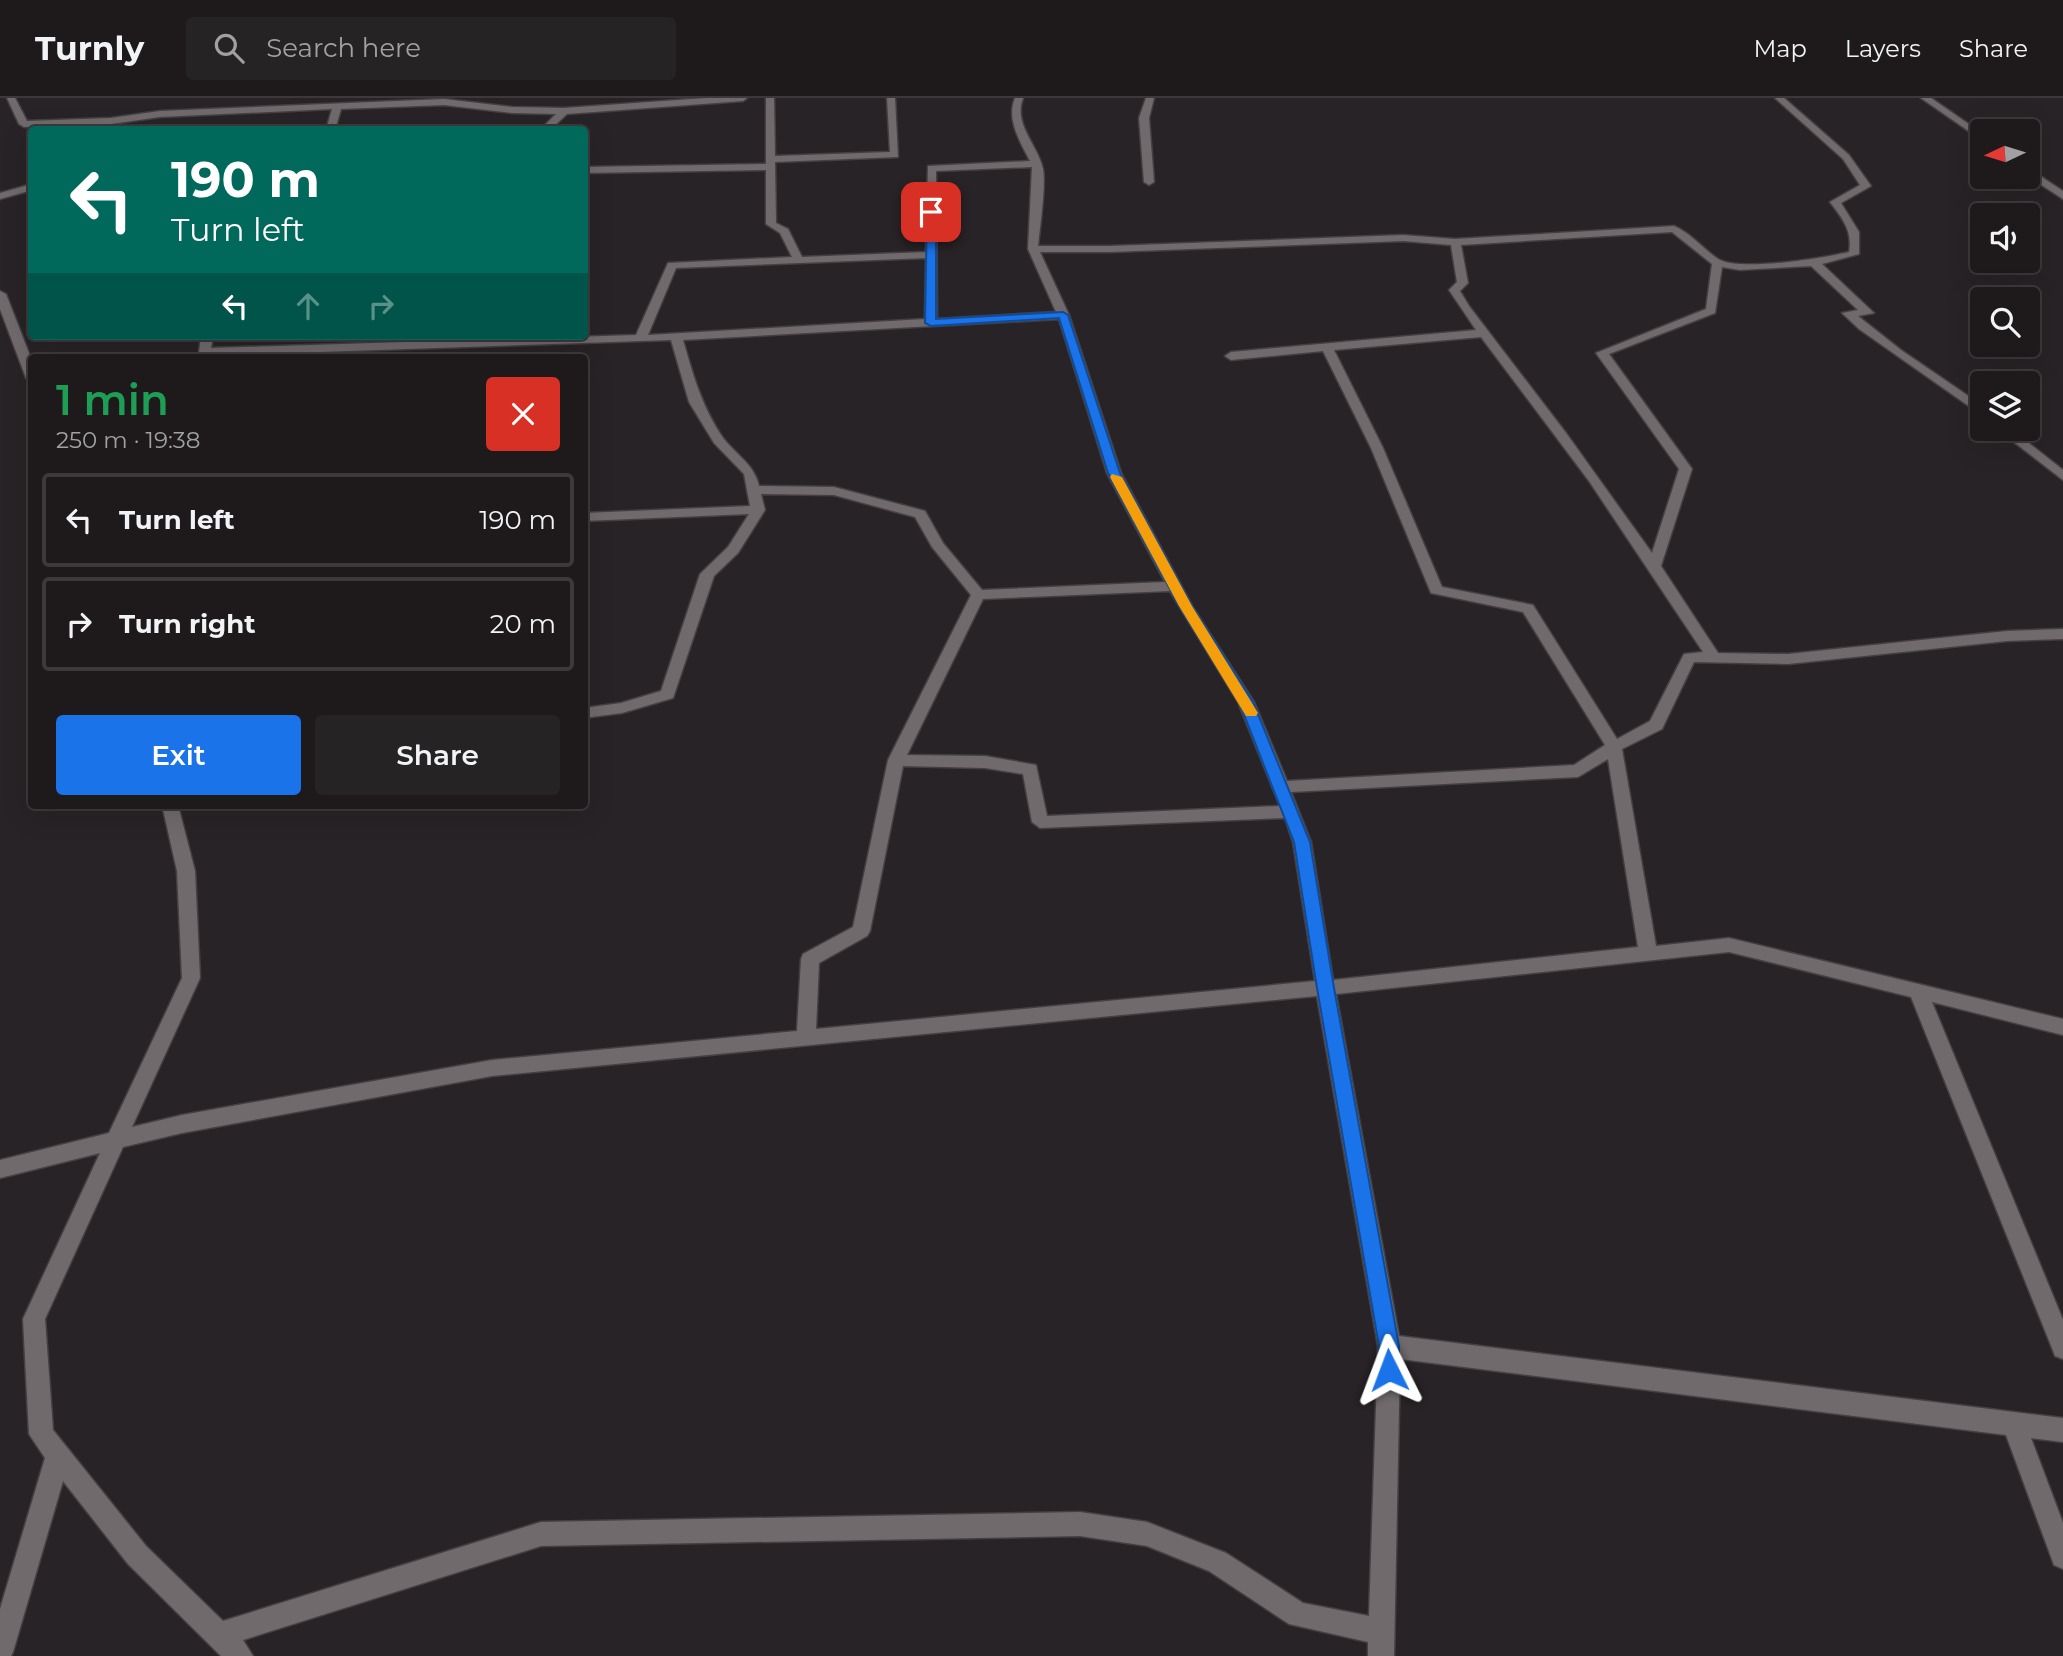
<!DOCTYPE html>
<meta charset="utf-8">
<style>
body{margin:0;font-family:Montserrat,sans-serif;background:#262325;color:#f1f3f6;height:100vh;display:flex;flex-direction:column;font-size:26px;white-space:nowrap}
*{box-sizing:border-box;margin:0}
p{font-size:23px;color:#a1a1a3}
.icon{flex:none;width:38px;height:38px;fill:none;stroke:currentColor;stroke-width:2;stroke-linecap:round;stroke-linejoin:round}
.map{position:relative;flex:1;overflow:hidden}
.drawer{position:absolute;left:28px;top:256px;width:560px;height:455px;display:flex;flex-direction:column;background:#1e1a1c;border-radius:7px;box-shadow:0 7px 28px #0002,0 0 0 2px #3c383b}
.drawer>*{flex:none}
.top-card{position:absolute;left:28px;top:28px;width:560px;height:214px;border-radius:7px;box-shadow:0 7px 28px #0002,0 0 0 2px #3c383b;background:#00695c;color:#fff;overflow:hidden}
.needle{width:46px;rotate:266deg}
.fabs{position:absolute;left:1970px;top:21px;display:grid;gap:14px}
.fabs a{display:grid;place-items:center;width:70px;height:70px;border-radius:7px;background:#1e1a1c;box-shadow:0 7px 28px #0002,0 0 0 2px #3c383b;font-size:35px}
.pin{position:absolute;display:grid;place-items:center;width:60px;height:60px;color:#fff;margin:-30px;border-radius:14px;box-shadow:0 4px 10px #0006}
.me{position:absolute;width:77px;margin:-38px;rotate:357deg;stroke-linejoin:round;filter:drop-shadow(0 0 5px #0008)}
.turn{display:flex;align-items:center;gap:24px;height:147px;padding:0 28px;font-size:32px}
.turn .icon{width:91px;height:91px;stroke-width:2.5}
.turn b{display:block;font-size:49px;line-height:60px}
.lanes{display:flex;align-items:center;height:66px;padding:0 28px;background:#0003;justify-content:center;gap:35px;direction:ltr}
.lanes .off{opacity:.35}
.round{display:grid;place-items:center;flex:none;width:74px;height:74px;border-radius:7px;background:#262325}
.summary{display:flex;align-items:center;justify-content:space-between;height:119px;padding:0 28px}
h1{font-size:42px;font-weight:600;line-height:52px;color:#1e9e55}
.button{display:flex;gap:14px;margin-top:auto;padding:14px 28px}
.button a{flex:1;height:80px;border-radius:7px;background:#1a73e8;color:#fff;font-size:28px;font-weight:600;line-height:80px;text-align:center}
.button a+a{background:#262325;color:#f1f3f6}
ul{padding:0;list-style:none}
li{display:flex;align-items:center;gap:21px;height:94px;margin:0 14px 10px;padding:0 14px;border:4px solid #3c383b;border-radius:7px}
li div{flex:1}
li b{display:block;font-size:26px}
li em{font-style:normal}
header{display:flex;align-items:center;gap:42px;box-sizing:border-box;height:98px;padding:0 35px;background:#1e1a1c;border-bottom:2px solid #3c383b}
header strong{font-size:33px}
nav{display:flex;gap:38px;margin-inline-start:auto;font-size:24px}
.search{width:490px;height:63px;background:#262325;display:flex;align-items:center;gap:18px;box-sizing:border-box;padding:0 24px;border-radius:7px;color:#a1a1a3;font-size:26px}
.map>svg:first-child{display:block}
.lines{fill:none;stroke-linecap:round;stroke-linejoin:round}
.street-casing{stroke:#444042;stroke-width:3}
.street{fill:#706a6d;fill-rule:evenodd}
.route{fill:#1a73e8;stroke:#114b97;stroke-width:2}
.slow{fill:#f59e0b}
</style>
<header>
<strong>Turnly</strong>
<div class="search"><svg class="icon" aria-label="search" viewBox="0 0 24 24"><circle cx="10" cy="10" r="6"/><path d="M15 15l6 6"/></svg>Search here</div>
<nav><a>Map</a><a>Layers</a><a>Share</a></nav>
</header>
<div class="map">
<svg width="2063" height="1558" viewBox="0 0 2063 1558">
<rect width="100%" height="100%" fill="#282326"/>
<g class="lines">
<g class="street-casing">
<path id="street" d="M7,0h8l12,23 84,-3 49,-7 284,-12 68,8 52,1 142,-10h41l-4,3 -176,13 -17,16h-10l16,-16 -44,-1 -68,-8 -103,4 -6,21h-9l6,-21 -172,8 -49,7 -87,3 -5,-3z
M766,0h8l1,58 115,-4 -3,-54h8l3,59 -123,5 1,61 12,6 14,28 124,-5 2,-86 102,-5c-10,-19 -24,-42 -15,-63h8c-10,27 15,47 20,71 3,18 -3,57 -5,77h72l293,-11 52,4 219,-13c17,7 29,23 44,33 22,13 105,-1 131,-7 4,-21 -7,-34 -19,-50l30,-17 -17,-26 -68,-61h9l65,57 22,31 -30,17 18,29v22l-37,10 52,49 -16,3 43,34 82,56v10l-124,-87 -17,-16 16,-3 -47,-44 -71,4 -18,-3 -7,46 -106,41 83,115 -31,97 57,87 70,1 219,-23 56,-2v10l-56,2 -219,23 -94,-2 -32,67 -40,20 34,197 73,-8 334,81v16l-131,-33 131,318v39l-8,-3 -3,-8 -141,-351 -182,-45 -393,42 63,342 664,82v24l-32,-4 32,85v46l-9,-4 -48,-130 -606,-76 -6,297h-26v-14l-79,-18 -80,-53 -62,-25 -67,-10 -539,10 -298,94 10,16h-32l-93,-92 -65,-83 -50,171 -2,4h-11v-47l45,-151 -16,-24 -6,-115 77,-166 -100,25v-18l109,-27 73,-155 -5,-107 -15,-66h16l17,66 5,107 -68,149 50,-12 310,-55 305,-29 4,-72 2,-5 50,-27 35,-167 83,-165 -39,-48 -17,-30 -81,-22 -73,-1 4,16 -27,43 -24,23 -41,122 -51,15 -38,5v-10l37,-5 40,-12 39,-117 28,-27 21,-33 -165,7v-8l166,-7 -6,-32 -30,-31 -25,-41 -18,-62 -466,16 -6,-4 2,-16h12l-2,12 425,-13 32,-72 124,-6 -12,-24 -14,-9v-54l-182,3v-6l182,-3zM1032,69l-4,82 28,63 -119,7 -1,-148zM1672,134l40,32 -6,45 -110,44 83,116 -27,84 -86,-120 -97,-127 -9,-15 8,-8 -7,-38zM1403,143l48,4 6,37 -8,8 27,40 -245,22 -6,4 6,4 92,-9 48,97 60,145 92,19 82,133 -31,20 -287,16 -33,-79 -62,-96 -71,-133 -52,-158 -29,-63h70zM926,160l-1,61 -277,16 28,-67zM1059,221l48,154 58,109 -183,8 -39,-47 -18,-32 -91,-24 -75,-1c-5,-23 -25,-32 -38,-51 -20,-31 -28,-60 -38,-95zM1481,239l108,144 114,171 -19,2 -34,67 -33,18 -84,-134 -91,-18 -59,-139 -49,-98zM1170,493l68,111 42,104 -233,10 -11,-51 -51,-9 -78,-1 76,-156zM1608,661l30,188 -305,33 -22,-138 -20,-50 287,-15zM903,668l82,2 38,6 9,48 8,6 245,-10 8,24 22,139 -499,48 3,-66 48,-27 3,-5zM1317,898l61,350 -9,270 -66,-13 -77,-50 -79,-31 -67,-10 -539,10 -318,99 -77,-75 -93,-116 -8,-111 78,-172 59,-14 310,-57z
M1146,0h8l-5,20 5,64 -5,3 -5,-3 -5,-64z
M1921,0h10l52,36v7z
M2028,70l35,23v8l-35,-23z
M32,86v6l-32,9v-6z
M0,193l6,3 26,67v20l-6,-3 -26,-69z
M1997,331h14l52,41v10z"/>
</g>
<use href="#street" class="street"/>
</g>
<path class="route" d="M931,111l5,3v107l127,-7 5,3 52,158 72,133 61,96 57,140 24,146 65,358v24l-3,7 -7,3 -8,-3 -3,-7 1,-24 -62,-358 -23,-146 -55,-140 -60,-96 -71,-133 -49,-155 -128,8 -6,-3 2,-111z"/>
<path class="slow" d="M1112,376l10,3 70,129 66,107 -2,3h-10l-67,-110 -69,-129z"/>
</svg>
<div class="fabs">
<a><svg class="needle" viewBox="-14 -14 28 28"><path d="M0-13l5 13h-10z" fill="#e53935"/><path d="M0 13l5-13h-10z" fill="#a1a1a3"/></svg></a>
<a><svg class="icon" aria-label="sound" viewBox="0 0 24 24"><path d="M4 9h4l5-4v14l-5-4H4zM17 9q2 3 0 6"/></svg></a>
<a><svg class="icon" aria-label="search" viewBox="0 0 24 24"><circle cx="10" cy="10" r="6"/><path d="M15 15l6 6"/></svg></a>
<a><svg class="icon" aria-label="layers" viewBox="0 0 24 24"><path d="M12 4l9 5-9 5-9-5zM3 14l9 5 9-5"/></svg></a>
</div>
<div class="pin" style="left:931px;top:114px;background:#d93025"><svg class="icon" aria-label="arrive" viewBox="0 0 24 24"><path d="M6 21V4h12l-3 4 3 4H6"/></svg></div>
<svg class="me" style="left:1389px;top:1272px" viewBox="-20 -20 40 40"><path d="M0-17L14 15 0 8-14 15z" fill="#1a73e8" stroke="#fff" stroke-width="4"/></svg>
<div class="top-card">
<div class="turn"><svg class="icon" aria-label="left" viewBox="0 0 24 24"><path d="M17 20v-9H6M10 6l-5 5 5 5"/></svg><div><b>190 m</b>Turn left</div></div>
<div class="lanes"><svg class="icon" aria-label="left" viewBox="0 0 24 24"><path d="M17 20v-9H6M10 6l-5 5 5 5"/></svg><svg class="icon off" aria-label="ahead" viewBox="0 0 24 24"><path d="M12 20V5M6 11l6-6 6 6"/></svg><svg class="icon off" aria-label="right" viewBox="0 0 24 24"><path d="M7 20v-9h11M14 6l5 5-5 5"/></svg></div>
</div>
<section class="drawer">
<div class="summary"><div><h1>1 min</h1><p>250 m · 19:38</p></div><a class="round" style="background:#d93025;color:#fff"><svg class="icon" aria-label="close" viewBox="0 0 24 24"><path d="M6 6l12 12M18 6L6 18"/></svg></a></div>
<ul>
<li><svg class="icon" aria-label="left" viewBox="0 0 24 24"><path d="M17 20v-9H6M10 6l-5 5 5 5"/></svg><div><b>Turn left</b></div><em>190 m</em></li>
<li><svg class="icon" aria-label="right" viewBox="0 0 24 24"><path d="M7 20v-9h11M14 6l5 5-5 5"/></svg><div><b>Turn right</b></div><em>20 m</em></li>
</ul>
<div class="button"><a>Exit</a><a>Share</a></div>
</section>
</div>
